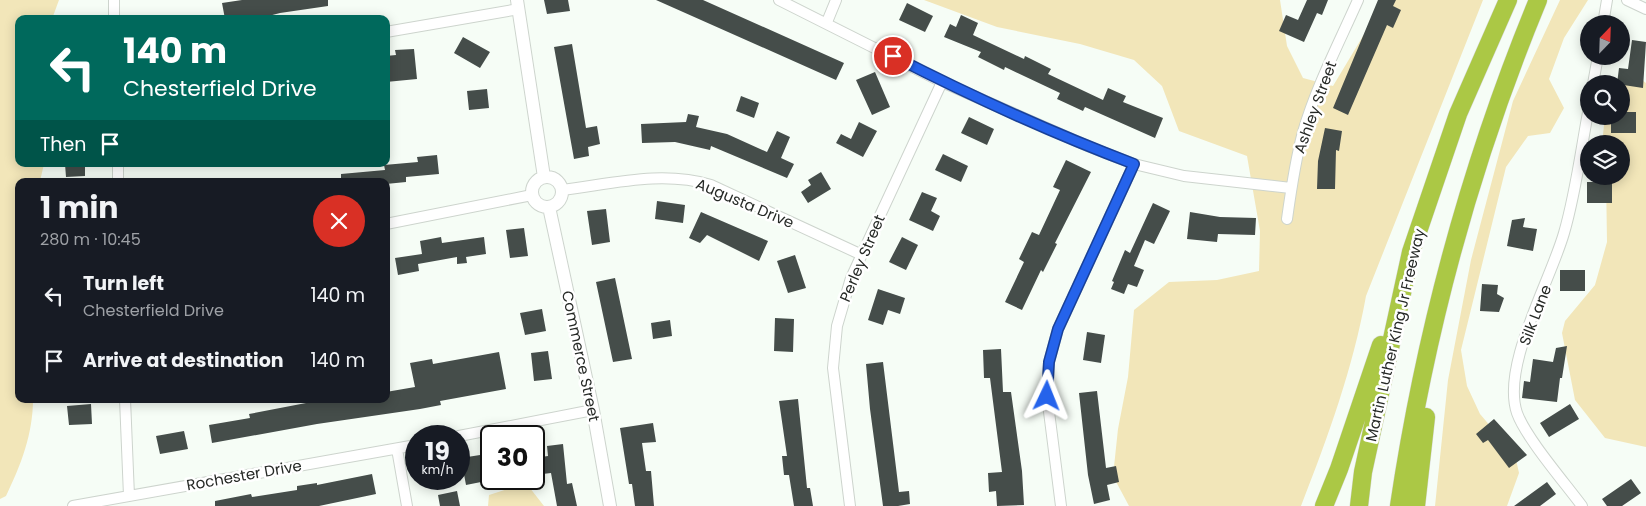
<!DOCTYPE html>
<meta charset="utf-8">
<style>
body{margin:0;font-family:Poppins,sans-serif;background:#242831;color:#f1f3f6;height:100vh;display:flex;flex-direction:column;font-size:19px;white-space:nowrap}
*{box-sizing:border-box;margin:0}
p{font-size:16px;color:#9ea1a6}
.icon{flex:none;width:28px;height:28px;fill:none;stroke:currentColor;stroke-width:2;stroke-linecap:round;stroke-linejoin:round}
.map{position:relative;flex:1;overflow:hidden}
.side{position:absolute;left:15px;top:178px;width:375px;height:225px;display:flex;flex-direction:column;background:#171b24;border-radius:10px;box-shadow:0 2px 12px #0003}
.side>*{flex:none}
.guide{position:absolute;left:15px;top:15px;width:375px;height:152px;border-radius:10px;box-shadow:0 2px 12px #0003;background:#00695c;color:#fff;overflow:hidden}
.needle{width:32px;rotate:23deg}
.fabs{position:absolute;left:1580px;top:15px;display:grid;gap:10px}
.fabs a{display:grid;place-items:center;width:50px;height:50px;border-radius:50%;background:#171b24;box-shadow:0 2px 12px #0003;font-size:25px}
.speed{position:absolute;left:405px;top:425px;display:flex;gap:10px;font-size:25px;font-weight:700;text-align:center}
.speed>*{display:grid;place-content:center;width:65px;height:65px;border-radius:50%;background:#171b24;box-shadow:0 2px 12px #0003;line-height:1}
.speed small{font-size:12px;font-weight:400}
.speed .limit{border:2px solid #111;border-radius:8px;background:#fff;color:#111}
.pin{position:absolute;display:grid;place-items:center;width:42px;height:42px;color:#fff;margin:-21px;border:2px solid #fff;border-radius:50%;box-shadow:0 1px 5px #0007}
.me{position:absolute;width:55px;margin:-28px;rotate:2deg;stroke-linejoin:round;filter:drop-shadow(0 0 4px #0008)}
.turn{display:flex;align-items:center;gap:18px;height:105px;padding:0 25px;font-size:22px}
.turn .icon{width:65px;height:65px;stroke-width:2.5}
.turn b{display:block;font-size:35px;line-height:42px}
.then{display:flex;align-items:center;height:48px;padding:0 25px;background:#0003;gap:10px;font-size:19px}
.round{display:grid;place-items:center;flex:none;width:52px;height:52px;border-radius:26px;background:#242831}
.head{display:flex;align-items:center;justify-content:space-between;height:85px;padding:0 25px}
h1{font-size:30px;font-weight:700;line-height:38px}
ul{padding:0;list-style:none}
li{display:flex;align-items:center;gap:15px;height:65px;padding:0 25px}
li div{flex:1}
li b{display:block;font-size:19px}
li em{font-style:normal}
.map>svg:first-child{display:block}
.green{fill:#f2e6b9}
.building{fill:#454d4a}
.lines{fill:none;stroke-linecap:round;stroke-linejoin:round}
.minor-casing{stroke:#cdd4cd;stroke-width:12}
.tertiary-casing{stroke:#cdd4cd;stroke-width:14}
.motorway-casing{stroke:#d8d8d8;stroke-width:19}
.minor{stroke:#fff;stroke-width:10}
.tertiary{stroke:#fff;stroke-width:12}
.motorway{stroke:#abc845;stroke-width:18}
.route-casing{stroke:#184099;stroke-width:12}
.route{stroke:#2563eb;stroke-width:9}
.labels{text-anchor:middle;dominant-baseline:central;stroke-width:5;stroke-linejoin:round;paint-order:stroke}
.street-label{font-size:15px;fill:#262926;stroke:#fff}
</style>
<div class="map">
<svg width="1646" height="506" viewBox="0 0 1646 506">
<rect width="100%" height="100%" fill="#f6fdf6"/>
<path class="green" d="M0,0h59l-7,19h-33v145h25l-4,17h-21v175l-3,3 3,3v37h14c0,35 -12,66 -27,97l-6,3z
M924,0h356l7,46 16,32 30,8 30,-50 32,-36h88l-117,296c-13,72 -38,141 -65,210h-172l-16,-30 5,-47 10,-52 6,-67 35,-28 48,-2 42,-9 1,-40 -13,-75 -68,-25 -17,-45 -28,-26 -54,-16 -83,-17z
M1560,0h28l-24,38 -15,41 15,29 -14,25 -22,3 -22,31 -45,183 6,36 13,28 35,41 4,18 -12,33h-72l13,-126 23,-120 42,-159z
M1637,76l9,7v364l-41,-9 -30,-38 -13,-67 3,-12 30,-36 12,-43 -1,-66h15v-32h-19l3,-28h16v-32z
M526,483l18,23h-56l1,-11z"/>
<path class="building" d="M242,0h86v6l-48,7 -23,6h-32l-3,-16z
M544,0h24l2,11 -23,3z
M656,0h47l141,63 -8,17z
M1307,0h21l-6,15 -5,-2 -13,29 -25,-11 7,-16 12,5z
M1378,0h18l-3,6 8,4 -8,18 -6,-3 -39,90 -15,-7z
M907,3l26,13 -8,16 -26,-12z
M961,15l17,8 -5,12 51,24 1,-3 26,13 -3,5 55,26 5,-12 18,8 -3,6 40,16 -8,20 -70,-31 -2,4 -26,-12 3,-6 -55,-26 -1,3 -26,-13 3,-5 -37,-15 6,-13 6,3z
M463,37l27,15 -10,16 -26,-15z
M1632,40l14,2 -3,46 -26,-4 2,-16 9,1z
M572,44l14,84 11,-2 3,18 -12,3 1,9 -15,3 -20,-112z
M414,49l3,30 -31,3v-26l10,-1 -1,-5z
M875,72l15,35 -18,8 -16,-35z
M487,89l2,19 -20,2 -2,-19z
M741,96l18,7 -5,15 -18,-7z
M1621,112h15v21h-25v-17h10z
M688,114l11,2 -3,11 31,7 40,18 10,-21 13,6 -9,21 13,6 -7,14 -76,-32 -1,4 -35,-8 -33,1 -1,-19 45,-2z
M969,117l25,12 -7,16 -26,-12z
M859,122l18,9 -14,26 -27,-14 5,-9 10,5z
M1325,128l17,3 -3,20 -3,-1 -1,39h-18l1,-28z
M943,154l25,12 -7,16 -26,-12z
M437,155l2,19 -33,3v5l-20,2v-3h-45v-7l44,-4 -1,-5 34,-3 -1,-5z
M1066,160l25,12 -36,71 2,1 -14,28 -2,-2 -19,40 -17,-8 19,-40 -5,-3 13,-27 7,3 21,-45 -7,-3z
M65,164h20v12l-19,1z
M821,172l10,17 -23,14 -7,-11 10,-7 -3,-5z
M1587,182h25v21h-25z
M922,192l15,6 -6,13 9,5 -7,15 -24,-11z
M657,201l28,4 -2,18 -28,-4z
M1153,203l17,8 -16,33 -9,-4 -11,26 10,4 -7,17 -9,-3 -4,10 -13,-5 3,-7 -2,-1 13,-31 5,3z
M606,209l4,33 -18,3 -5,-34z
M701,212l67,29 -9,20 -52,-26 -7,8 -11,-5z
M1190,212l30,5 36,1 -1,17 -37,-1 -1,8 -30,-3z
M1525,218l-2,9 14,2 -4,22 -26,-5 5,-26z
M524,228l4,28 -18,2 -4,-28z
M441,237l1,6 42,-6 2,17 -20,3 1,6 -10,1v-7l-39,7 1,7 -21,4 -3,-17 27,-4 -2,-13z
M902,237l16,8 -12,25 -17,-8z
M795,255l11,33 -18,5 -11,-32z
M1560,270h25v21h-25z
M615,278l17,81 -19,3 -17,-80z
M1482,284l16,1 -1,9 7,4 -5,14 -19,-1z
M878,289l27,9 -5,16 -12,-4 -5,15 -15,-5z
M542,309l4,22 -21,4 -5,-22z
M775,318l19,1 -1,33 -19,-1z
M670,320l2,16 -19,3 -2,-16z
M1087,332l18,3 -4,28 -18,-3z
M1567,346l-5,32h-2l-3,24 -35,-4 2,-17 6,1 3,-23 20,3 3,-14z
M1001,349l2,43h8l11,79 2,34 -27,1 -1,-15 -7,1 -1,-19 14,-1 -12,-94h-6l-1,-28z
M548,351l4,28 -18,2 -3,-28z
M499,352l7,37 -66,12 1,4 -21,4 -103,15 -105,19 -3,-18 41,-7 -1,-4 57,-11 29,-4h51v-7l29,-5 -5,-24 22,-4 1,5z
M883,362l16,130 10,-1 1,13 -12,2h-15l-13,-97 -4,-45z
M1097,391l9,77 10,-2 3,16 -12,3 3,15 -16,4 -6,-29 -9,-82z
M798,399l9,89h3l3,18h-19l-5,-31h-5l-2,-19h5l-8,-55z
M91,404l1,20 -23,1 -2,-19z
M1570,404l9,15 -30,18 -9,-14z
M1494,419l33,36 -18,13 -21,-28 -5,3 -7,-9z
M653,423l3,19 -14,1 4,28h5l3,35h-19l-3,-22h-3l-9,-56z
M184,431l4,18 -28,5 -4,-18z
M563,444l4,40 5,-1 5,23h-20l-6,-33 -17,2v-17l14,-2 -1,-10z
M480,455l6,26 -20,4 -5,-27z
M372,474l4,20 -57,12h-104v-5l36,-7 1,3 45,-7v-4l20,-3v2z
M1631,479l10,14 -19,13h-15l-5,-7z
M1547,482l9,12 -16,12h-26z
M457,491l3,15h-20l-2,-11z"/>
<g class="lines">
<g class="minor-casing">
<path id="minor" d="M114,0v19
M779,0l163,82 148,65 44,17 50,12 107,12
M1627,0l19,9
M827,22l9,-22
M1603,24l4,-24
M386,32l133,-23
M1593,84l5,-28
M118,164v17
M562,190c49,-6 100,-20 149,-5l151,70
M1287,219c4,-29 8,-58 16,-87 13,-45 36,-89 55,-132
M386,224l146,-29
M125,399l4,97
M459,436l134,-26
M397,449l10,57
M73,506l343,-61
M850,506l-17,-138 4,-42 14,-48 91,-196
M1061,506l-14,-110 2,-34 9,-33 76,-165
M1582,506c-17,-23 -56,-68 -65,-93 -16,-47 33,-131 47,-180 12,-41 17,-84 25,-126"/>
</g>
<g class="tertiary-casing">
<path id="tertiary" d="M517,0l27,177
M532 192a15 15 0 1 1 30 0a15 15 0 1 1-30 0Z
M549,207l44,203 17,96"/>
</g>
<g class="motorway-casing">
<path id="motorway" d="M1324,506l15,-37 42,-124
M1359,506l4,-34 48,-220 47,-138 50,-114
M1399,506c26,-174 72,-344 139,-506
M1416,506l10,-89"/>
</g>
<use href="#minor" class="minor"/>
<use href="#tertiary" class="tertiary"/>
<use href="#motorway" class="motorway"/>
</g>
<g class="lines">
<g class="route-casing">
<path id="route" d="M893,56c78,40 159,77 241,108l-76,165 -9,33 -2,34"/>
</g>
<use href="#route" class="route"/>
</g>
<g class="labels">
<g class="street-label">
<text transform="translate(1315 107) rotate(-70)">Ashley Street</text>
<text transform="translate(745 203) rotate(23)">Augusta Drive</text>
<text transform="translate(862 258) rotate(-67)">Perley Street</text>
<text transform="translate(1535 315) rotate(-69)">Silk Lane</text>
<text transform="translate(1395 335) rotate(-77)">Martin Luther King Jr Freeway</text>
<text transform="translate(581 356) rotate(78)">Commerce Street</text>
<text transform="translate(244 475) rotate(-10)">Rochester Drive</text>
</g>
</g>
</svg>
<div class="fabs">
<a><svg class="needle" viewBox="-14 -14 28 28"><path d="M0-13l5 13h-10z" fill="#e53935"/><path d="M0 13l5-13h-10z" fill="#9ea1a6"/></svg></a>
<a><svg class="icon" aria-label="search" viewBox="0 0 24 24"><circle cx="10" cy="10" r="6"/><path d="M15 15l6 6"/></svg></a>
<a><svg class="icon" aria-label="layers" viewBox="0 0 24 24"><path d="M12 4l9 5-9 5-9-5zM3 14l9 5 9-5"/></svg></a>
</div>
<div class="speed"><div>19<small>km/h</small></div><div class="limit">30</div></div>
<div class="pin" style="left:893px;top:56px;background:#d93025"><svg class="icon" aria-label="arrive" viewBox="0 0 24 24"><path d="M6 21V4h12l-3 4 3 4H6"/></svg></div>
<svg class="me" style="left:1047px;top:396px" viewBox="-20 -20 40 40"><path d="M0-17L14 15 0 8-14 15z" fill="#2563eb" stroke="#fff" stroke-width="4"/></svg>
<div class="guide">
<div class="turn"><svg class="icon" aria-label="left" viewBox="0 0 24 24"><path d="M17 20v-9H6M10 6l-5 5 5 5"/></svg><div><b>140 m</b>Chesterfield Drive</div></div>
<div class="then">Then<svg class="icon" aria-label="arrive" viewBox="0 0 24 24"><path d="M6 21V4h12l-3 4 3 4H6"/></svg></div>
</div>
<section class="side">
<div class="head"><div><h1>1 min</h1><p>280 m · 10:45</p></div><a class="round" style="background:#d93025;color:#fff"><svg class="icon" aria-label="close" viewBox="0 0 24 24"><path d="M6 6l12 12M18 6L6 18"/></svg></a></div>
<ul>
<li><svg class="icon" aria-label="left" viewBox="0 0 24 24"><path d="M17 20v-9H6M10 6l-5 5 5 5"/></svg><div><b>Turn left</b><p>Chesterfield Drive</p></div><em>140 m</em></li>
<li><svg class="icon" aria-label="arrive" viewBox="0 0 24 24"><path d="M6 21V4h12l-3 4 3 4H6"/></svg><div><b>Arrive at destination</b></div><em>140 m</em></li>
</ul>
</section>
</div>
